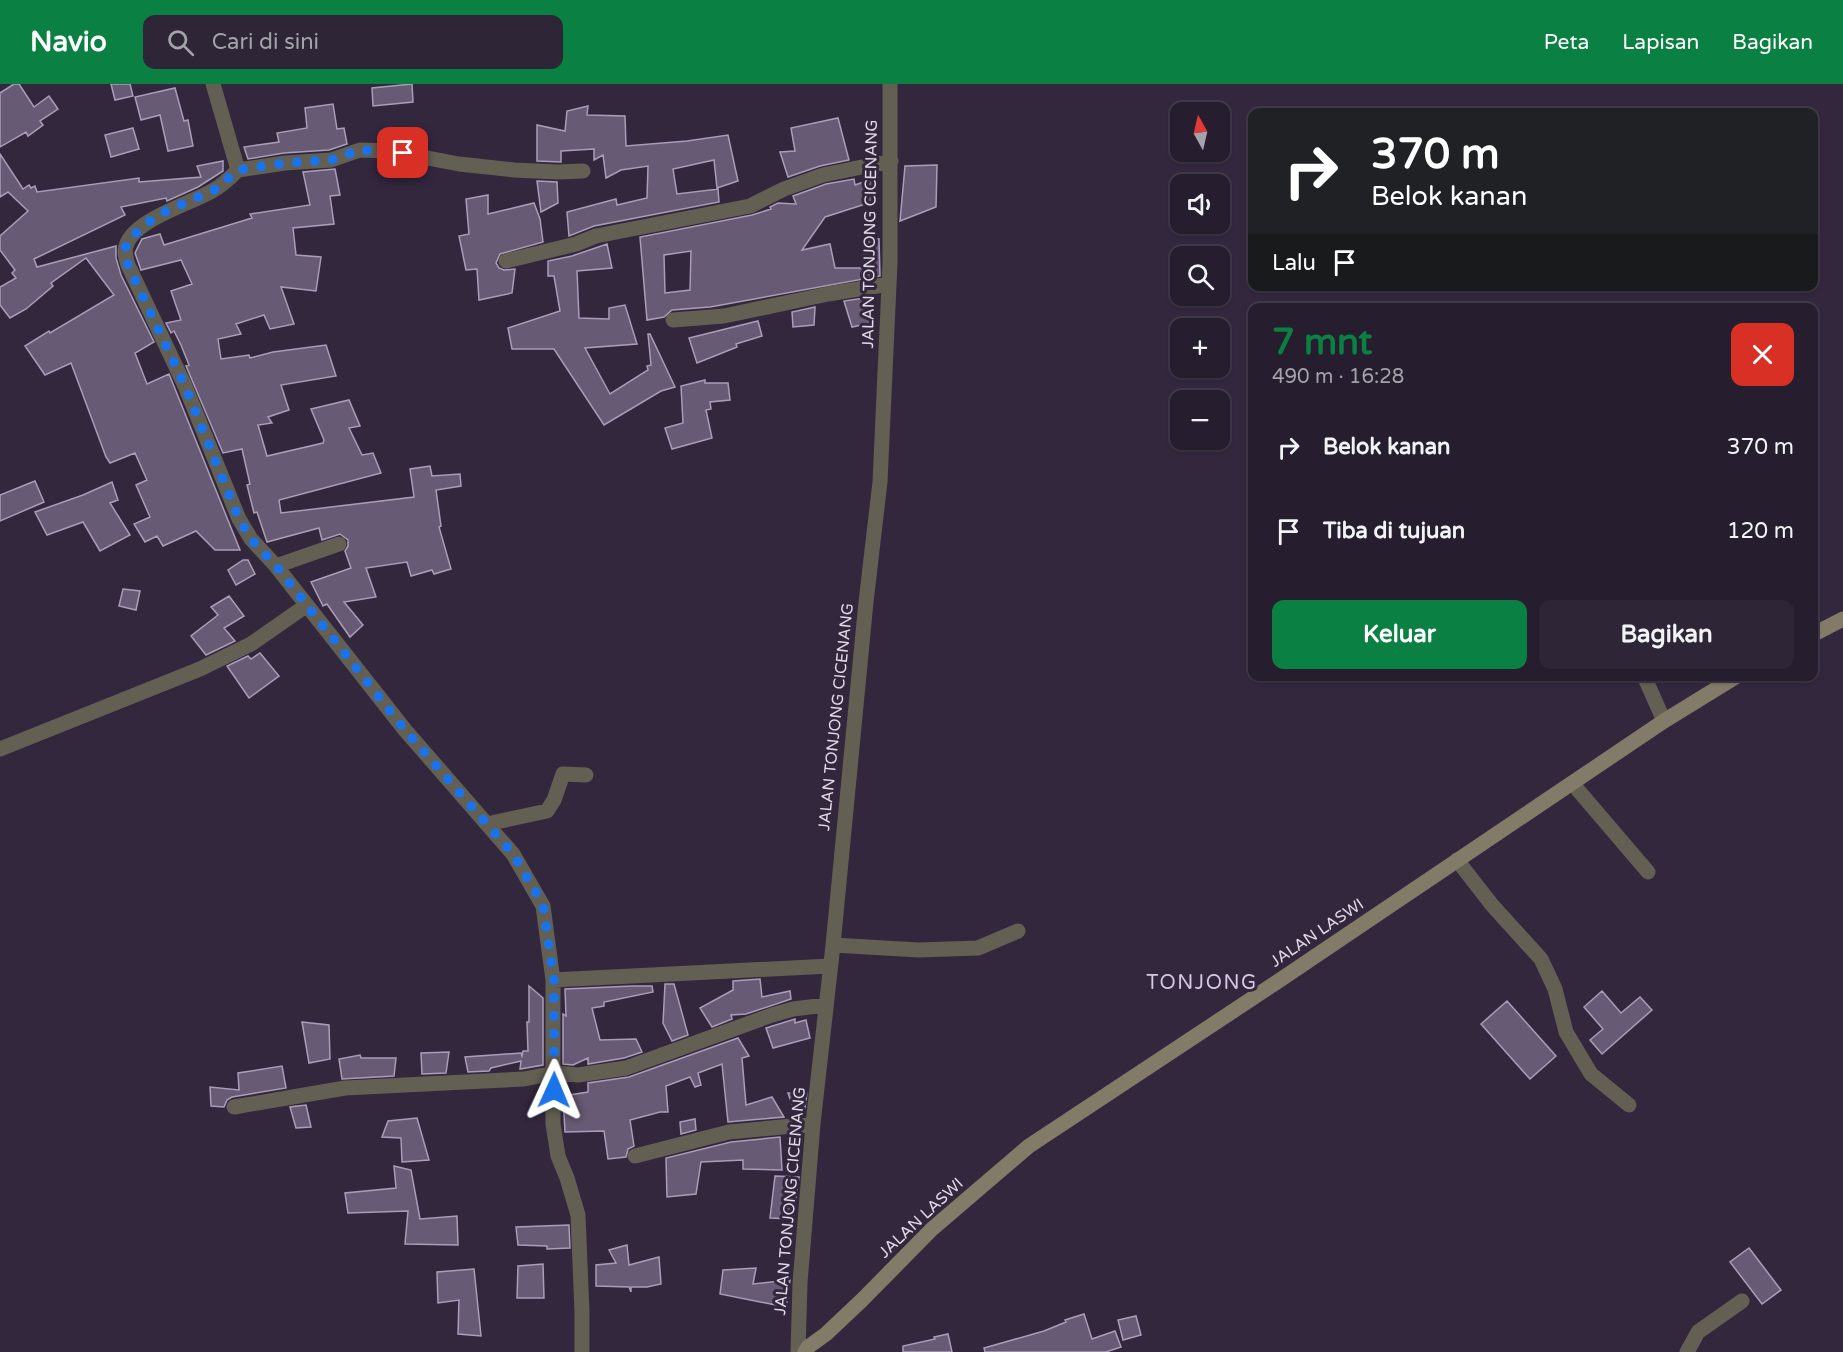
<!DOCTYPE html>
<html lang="id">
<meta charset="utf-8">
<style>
body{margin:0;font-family:"Varela Round",sans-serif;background:#2e2636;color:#f1f3f6;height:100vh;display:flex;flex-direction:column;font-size:22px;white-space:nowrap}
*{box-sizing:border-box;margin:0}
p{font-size:20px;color:#a4a2aa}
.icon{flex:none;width:33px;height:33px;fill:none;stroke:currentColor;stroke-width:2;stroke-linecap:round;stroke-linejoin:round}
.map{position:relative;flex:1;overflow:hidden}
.sheet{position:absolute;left:1248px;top:219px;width:570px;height:378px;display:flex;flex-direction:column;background:#261d2e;border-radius:12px;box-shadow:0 2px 4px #0004,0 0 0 2px #423b4a}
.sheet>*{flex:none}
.top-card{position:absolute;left:1248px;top:24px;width:570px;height:183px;border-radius:12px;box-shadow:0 2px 4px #0004,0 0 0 2px #423b4a;background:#202124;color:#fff;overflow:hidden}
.needle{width:39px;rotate:352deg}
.tools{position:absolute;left:1170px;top:18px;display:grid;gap:12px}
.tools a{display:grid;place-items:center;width:60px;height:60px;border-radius:12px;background:#261d2e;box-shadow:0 2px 4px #0004,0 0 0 2px #423b4a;font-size:30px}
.pin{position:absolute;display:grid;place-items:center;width:51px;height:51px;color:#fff;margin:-26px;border-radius:12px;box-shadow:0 3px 9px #0006}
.me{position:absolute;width:66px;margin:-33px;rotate:1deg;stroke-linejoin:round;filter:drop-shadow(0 0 4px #0008)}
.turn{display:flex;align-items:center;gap:21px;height:126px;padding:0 24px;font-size:27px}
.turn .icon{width:78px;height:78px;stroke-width:2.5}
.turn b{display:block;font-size:42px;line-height:51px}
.then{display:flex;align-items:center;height:57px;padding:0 24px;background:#0003;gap:12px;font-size:22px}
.round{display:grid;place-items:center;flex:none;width:63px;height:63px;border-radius:12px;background:#2e2636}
.overview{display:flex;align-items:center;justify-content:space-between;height:102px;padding:0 24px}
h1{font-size:36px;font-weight:700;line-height:45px;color:#0b8043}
.button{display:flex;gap:12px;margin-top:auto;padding:12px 24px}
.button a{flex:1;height:69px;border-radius:12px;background:#0b8043;color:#fff;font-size:24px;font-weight:700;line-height:69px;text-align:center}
.button a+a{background:#2e2636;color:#f1f3f6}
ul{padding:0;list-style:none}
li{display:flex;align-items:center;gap:18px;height:84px;padding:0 24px}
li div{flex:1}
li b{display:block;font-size:22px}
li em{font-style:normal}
header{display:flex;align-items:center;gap:36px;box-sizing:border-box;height:84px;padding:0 30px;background:#0b8043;color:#fff}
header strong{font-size:28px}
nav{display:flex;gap:33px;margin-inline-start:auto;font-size:21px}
.search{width:420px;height:54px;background:#2e2636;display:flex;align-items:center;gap:15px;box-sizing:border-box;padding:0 21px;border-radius:12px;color:#a4a2aa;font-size:22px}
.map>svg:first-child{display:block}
.building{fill:#675a74;stroke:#ab9db9;stroke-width:1.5;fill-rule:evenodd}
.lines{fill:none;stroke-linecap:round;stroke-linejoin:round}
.minor{stroke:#635f53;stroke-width:15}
.secondary{stroke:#817b68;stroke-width:15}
.route{stroke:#1a73e8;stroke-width:10;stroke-dasharray:0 18}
.labels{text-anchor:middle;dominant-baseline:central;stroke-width:6;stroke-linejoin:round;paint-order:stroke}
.street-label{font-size:16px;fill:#e1dae9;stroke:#33273e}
.quarter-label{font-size:20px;letter-spacing:1.5px;fill:#d6c8e5;stroke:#33273e}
</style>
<header>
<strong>Navio</strong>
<div class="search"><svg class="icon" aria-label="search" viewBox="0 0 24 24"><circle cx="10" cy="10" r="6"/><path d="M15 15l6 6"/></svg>Cari di sini</div>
<nav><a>Peta</a><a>Lapisan</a><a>Bagikan</a></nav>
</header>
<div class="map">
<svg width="1843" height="1268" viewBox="0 0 1843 1268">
<rect width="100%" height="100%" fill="#33273e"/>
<path class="building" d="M14,0h5l15,23 15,-11 9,13 -18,12 3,4 -15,11 -2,-4 -26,15v-54z
M111,0h19l3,12 -18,4z
M412,0l1,18 -40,4 -1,-18z
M175,4l9,33 4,-1 5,26 -25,5 -8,-36 -19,5 -6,-23z
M333,20l4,25 7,-1 3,16 -18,6 -45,3 -36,6 -4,-12 35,-5 -2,-9 30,-5 -2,-20z
M588,22l-1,9 38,1 1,30 61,-5 41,-6 10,46 -21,7 -3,-28 -41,9 4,25 41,-5 1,13 -125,24 -25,10 -2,-24 49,-13 1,6 30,-7 1,-32 -27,4 -15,8 -3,-23 -9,5v-11l-33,2v11l-24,-1v-36l28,6 2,-20z
M838,34l11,42 -29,6 -32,11 -8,-25 15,-1 -4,-23z
M133,44l6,21 -28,8 -6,-22z
M0,70l23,35 6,-4 2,3 4,-2 2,6 102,-14v4l62,-5 -4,-11 26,-5v10l-25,16 -31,14 -1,-3 -45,9 4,8 -91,44 3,8 79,-21v12l5,17 33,67 -19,11 12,31 22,-10 71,176h-25l-19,-19 -33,15 -6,-10 -12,6 -11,-18 16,-7 -14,-32 11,-5 -12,-27 -25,10 -4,-6 -35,-94 -26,12 -20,-29 24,-15 1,2 64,-38 -28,-37 -35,25 2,3 -27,23 -16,9 -10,-13v-18l16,-9 -4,-5 3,-3 -15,-20v-14l28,-25 -20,-19 -8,5z
M937,81l-1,42 -36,14 5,-55z
M335,85l5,26 -10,1 4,28 -41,4 3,27 25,2 -5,34 -35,-4 13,37 -24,5 -6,-14 -28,9 5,10 -23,5 3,20 28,-4 1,3 23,-6 53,-7 10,31 -55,9 8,25 -21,7 4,6 -14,2 9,31 56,-13 1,-3 -13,-31 38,-9 11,26 -11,2 13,27 11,-2 8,20 -102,27 2,13 133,-16 -4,-28 20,-3 2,10 28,-2 1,12 -25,4 5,36 -2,1 12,42 -17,5 -2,-4 -21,6 -4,-14 -41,6 10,29 -32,5 19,23 -13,12 -23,-33 -4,2 -12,-24 40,-14 -6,-17 3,-5v-6l-8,-6 -18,6 -3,-12 -52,14 -10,-30 -3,1 -7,-28 3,-1 -8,-35 -19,4 -37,-87 3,-1 -8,-20 -7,-14 -3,2 -5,-10 15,-3 -10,-29 21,-7 -11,-24 -40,10 -6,-17 7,-14 18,-5 4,11 88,-27 -2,-4 60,-9 -7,-33z
M854,95l1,6 17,-6 3,22 -50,16 -23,33 28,-6 5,24h29v-30l15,1 1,37 -170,31 -38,3 -8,7 -17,3 -7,-83 112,-22 19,-6 -1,-2 8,-4 18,1 -3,-8 33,-12zM691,167l-1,39 -25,3 -1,-38z
M537,97l20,1 1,21 -17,9z
M488,111v19l46,-11 6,16 3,23 -43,12 -4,9 3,5 5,2 11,-1 -3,24 -33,7 -2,-31 -11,1 -7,-34 10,-2 -3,-35z
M607,160l5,24 -35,3 2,47 30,1v-11l16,-3 12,39 -52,4 25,46 38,-24 -1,-4 4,-1 -3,-31h2l25,53 -14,4 -57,34 -50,-76h-42l-4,-21 52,-17 -6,-35h-6v-15l24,-5z
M864,214l11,24 -23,5 -8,-26z
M815,223l-1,18 -21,2 -1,-15z
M758,237l4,15 -26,8 1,3 -40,16 -8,-25z
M705,296v3h23l2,17 -20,2 1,7 -5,1 6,28 -40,11 -7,-21 18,-5 -2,-37z
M35,397l9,21 -44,19v-26z
M112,398l6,18 -8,3 20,32 -30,16 -17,-29 -36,13 -12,-23 48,-17z
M243,476h5l7,14 -19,11 -8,-15z
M123,505l17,2 -4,19 -17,-4z
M229,512l15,20 -20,12 11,13 -29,14 -15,-19 27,-21 -7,-8z
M260,569l19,23 -30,22 -22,-32 21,-10 3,3z
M760,895l2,18 28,-6 1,8 -45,15 -15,1 1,4 -20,8 -12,-19 33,-18v-9z
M665,900h9l14,51 -16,6 -9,-18z
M529,902l14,12v67l-23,4 1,-8 -30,7 -2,3 -21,1 -3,-15 56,-4 1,3 1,-5h5l-1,-29h2z
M632,902h20l1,6 -49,10v4l-12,2 8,32 36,-1 6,13 -18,6 -36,6v-6l-15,7 -10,-1v-50l3,2 -1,-27z
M1602,907l19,22 19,-16 12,13 -50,44 -12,-14 13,-11 -19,-22z
M1507,917l49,55 -26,23 -49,-55z
M795,935v4l11,-3 4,18 -37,10 -7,-20z
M302,938l27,3 1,34 -21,4z
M738,954l11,18 -7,2 4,47 26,-8 12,20 -56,5 -6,-58 -24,9 3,12 -6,2 -5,-10 -24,9 2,26h-8l-30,8 4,26 -6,3 -2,8 -18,2 -4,-28 -39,1 -2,-36 25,-4v-9l41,-6z
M449,968l-3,21 -24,1 -1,-21z
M360,971l1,3h35l-2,18 -52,3 -3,-20z
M282,982l4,22 -54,9 -5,3 -3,7 -13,-1 -1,-19 29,3 -1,-17z
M788,1009h19l-3,22 -8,1z
M306,1021l5,22 -15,1 -6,-21z
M417,1034l12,42 -27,2 -1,-24 -19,-1 6,-16z
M695,1035l1,11 -15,4 -1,-12z
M780,1053l2,33 -39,-1v-9l-42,2 -5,32 -29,3 -1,-39 65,-16z
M394,1082l17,4 9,49 37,-3 1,29 -53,-1 3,-33 -60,2 -3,-20 51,-5z
M775,1092l24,1 -6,42 -23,-1z
M569,1141l1,23 -23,1v-3l-29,-1 -2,-18z
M627,1161l2,20 30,-8 2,27 -14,3h-16v5l-2,-5 -33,-1v-21l20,-2 -7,-13z
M1749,1164l32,42 -19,14 -32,-42z
M543,1180l1,34h-27l1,-32z
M756,1184l-3,16 37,-4 -4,27 -66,-13 3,-24z
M474,1185l7,67 -23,-2 1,-34 -21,3 -1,-31z
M1084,1230l8,25 23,-8 6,16 -15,5h-121l-1,-4 60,-17 22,-9 -1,-2z
M1136,1232l5,19 -18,5 -5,-20z
M948,1250l4,18h-49v-6l32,-7 -1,-2z"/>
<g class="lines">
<path class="minor" d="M213,0l25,86c-8,8 -16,16 -26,21 -22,13 -79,29 -86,55 -2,7 0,13 2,19l57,121 54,133 12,20 25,27 129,164 108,124 30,52 10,74v144l5,32 9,22 11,37 4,97v40
M238,86l47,-7 46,-3 29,-10 31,1 68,13 55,6 44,2 25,-1
M506,177l70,-17 20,-8 154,-30 34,-17 39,-14 68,-14
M673,236l51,-4 104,-22 61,-10
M276,482l63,-22
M1644,592l20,45
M0,665l200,-80 51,-25 56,-39
M1572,699l76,89
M487,740l60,-13 7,-11 9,-26 23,1
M1457,776l35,45 49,54 14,30 11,43 25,42 38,31
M833,861l86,5 59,-2 40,-17
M553,896l277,-14
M234,1023l111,-19 179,-9 31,-6 23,2 48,-7 146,-53 21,-6 33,-4
M635,1072l94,-24 84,-8
M798,1268l2,-69 13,-159 20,-179 33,-343 14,-120 10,-219v-179
M1687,1268l11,-20 44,-31"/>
<path class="secondary" d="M1814,550l29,-15
M805,1268l3,-5 18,-13 36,-34 70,-71 97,-83 248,-164 387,-261 73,-45"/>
</g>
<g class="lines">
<path class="route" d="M403,69l-43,-3 -29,10 -46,3 -47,7 -24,20 -58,26 -26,22 -4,7 -1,8 3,12 57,121 54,133 12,20 25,27 129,164 108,124 24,40 6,12 11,74v110"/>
</g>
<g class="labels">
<g class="street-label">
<text transform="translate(870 150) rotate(-89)">JALAN TONJONG CICENANG</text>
<text transform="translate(836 633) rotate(-84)">JALAN TONJONG CICENANG</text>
<text transform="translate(1317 849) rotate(-34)">JALAN LASWI</text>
<text transform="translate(790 1117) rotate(-85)">JALAN TONJONG CICENANG</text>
<text transform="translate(921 1134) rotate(-43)">JALAN LASWI</text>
</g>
<g class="quarter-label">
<text x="1202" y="899">TONJONG</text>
</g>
</g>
</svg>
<div class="tools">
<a><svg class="needle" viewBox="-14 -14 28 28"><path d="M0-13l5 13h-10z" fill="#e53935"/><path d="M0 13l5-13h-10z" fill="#a4a2aa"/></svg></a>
<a><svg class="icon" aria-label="sound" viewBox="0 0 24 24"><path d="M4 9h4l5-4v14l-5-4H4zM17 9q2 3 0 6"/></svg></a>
<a><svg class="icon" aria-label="search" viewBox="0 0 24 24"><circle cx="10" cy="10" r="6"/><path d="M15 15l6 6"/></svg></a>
<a>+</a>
<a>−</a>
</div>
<div class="pin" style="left:403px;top:69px;background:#d93025"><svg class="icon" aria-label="arrive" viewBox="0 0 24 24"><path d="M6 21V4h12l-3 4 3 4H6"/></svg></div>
<svg class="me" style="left:554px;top:1006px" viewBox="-20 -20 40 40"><path d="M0-17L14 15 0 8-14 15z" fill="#1a73e8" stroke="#fff" stroke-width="4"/></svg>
<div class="top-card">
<div class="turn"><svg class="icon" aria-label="right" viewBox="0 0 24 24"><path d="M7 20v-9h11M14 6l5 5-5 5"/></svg><div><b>370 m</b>Belok kanan</div></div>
<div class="then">Lalu<svg class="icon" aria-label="arrive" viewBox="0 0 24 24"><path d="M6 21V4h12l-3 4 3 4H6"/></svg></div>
</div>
<section class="sheet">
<div class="overview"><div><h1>7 mnt</h1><p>490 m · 16:28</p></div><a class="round" style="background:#d93025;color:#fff"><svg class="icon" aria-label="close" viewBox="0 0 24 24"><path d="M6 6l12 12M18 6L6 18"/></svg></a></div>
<ul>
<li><svg class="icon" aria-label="right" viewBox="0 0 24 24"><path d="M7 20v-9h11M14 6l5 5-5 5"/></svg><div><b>Belok kanan</b></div><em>370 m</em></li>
<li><svg class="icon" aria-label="arrive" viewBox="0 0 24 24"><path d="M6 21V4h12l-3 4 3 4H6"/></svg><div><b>Tiba di tujuan</b></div><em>120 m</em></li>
</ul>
<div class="button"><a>Keluar</a><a>Bagikan</a></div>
</section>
</div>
